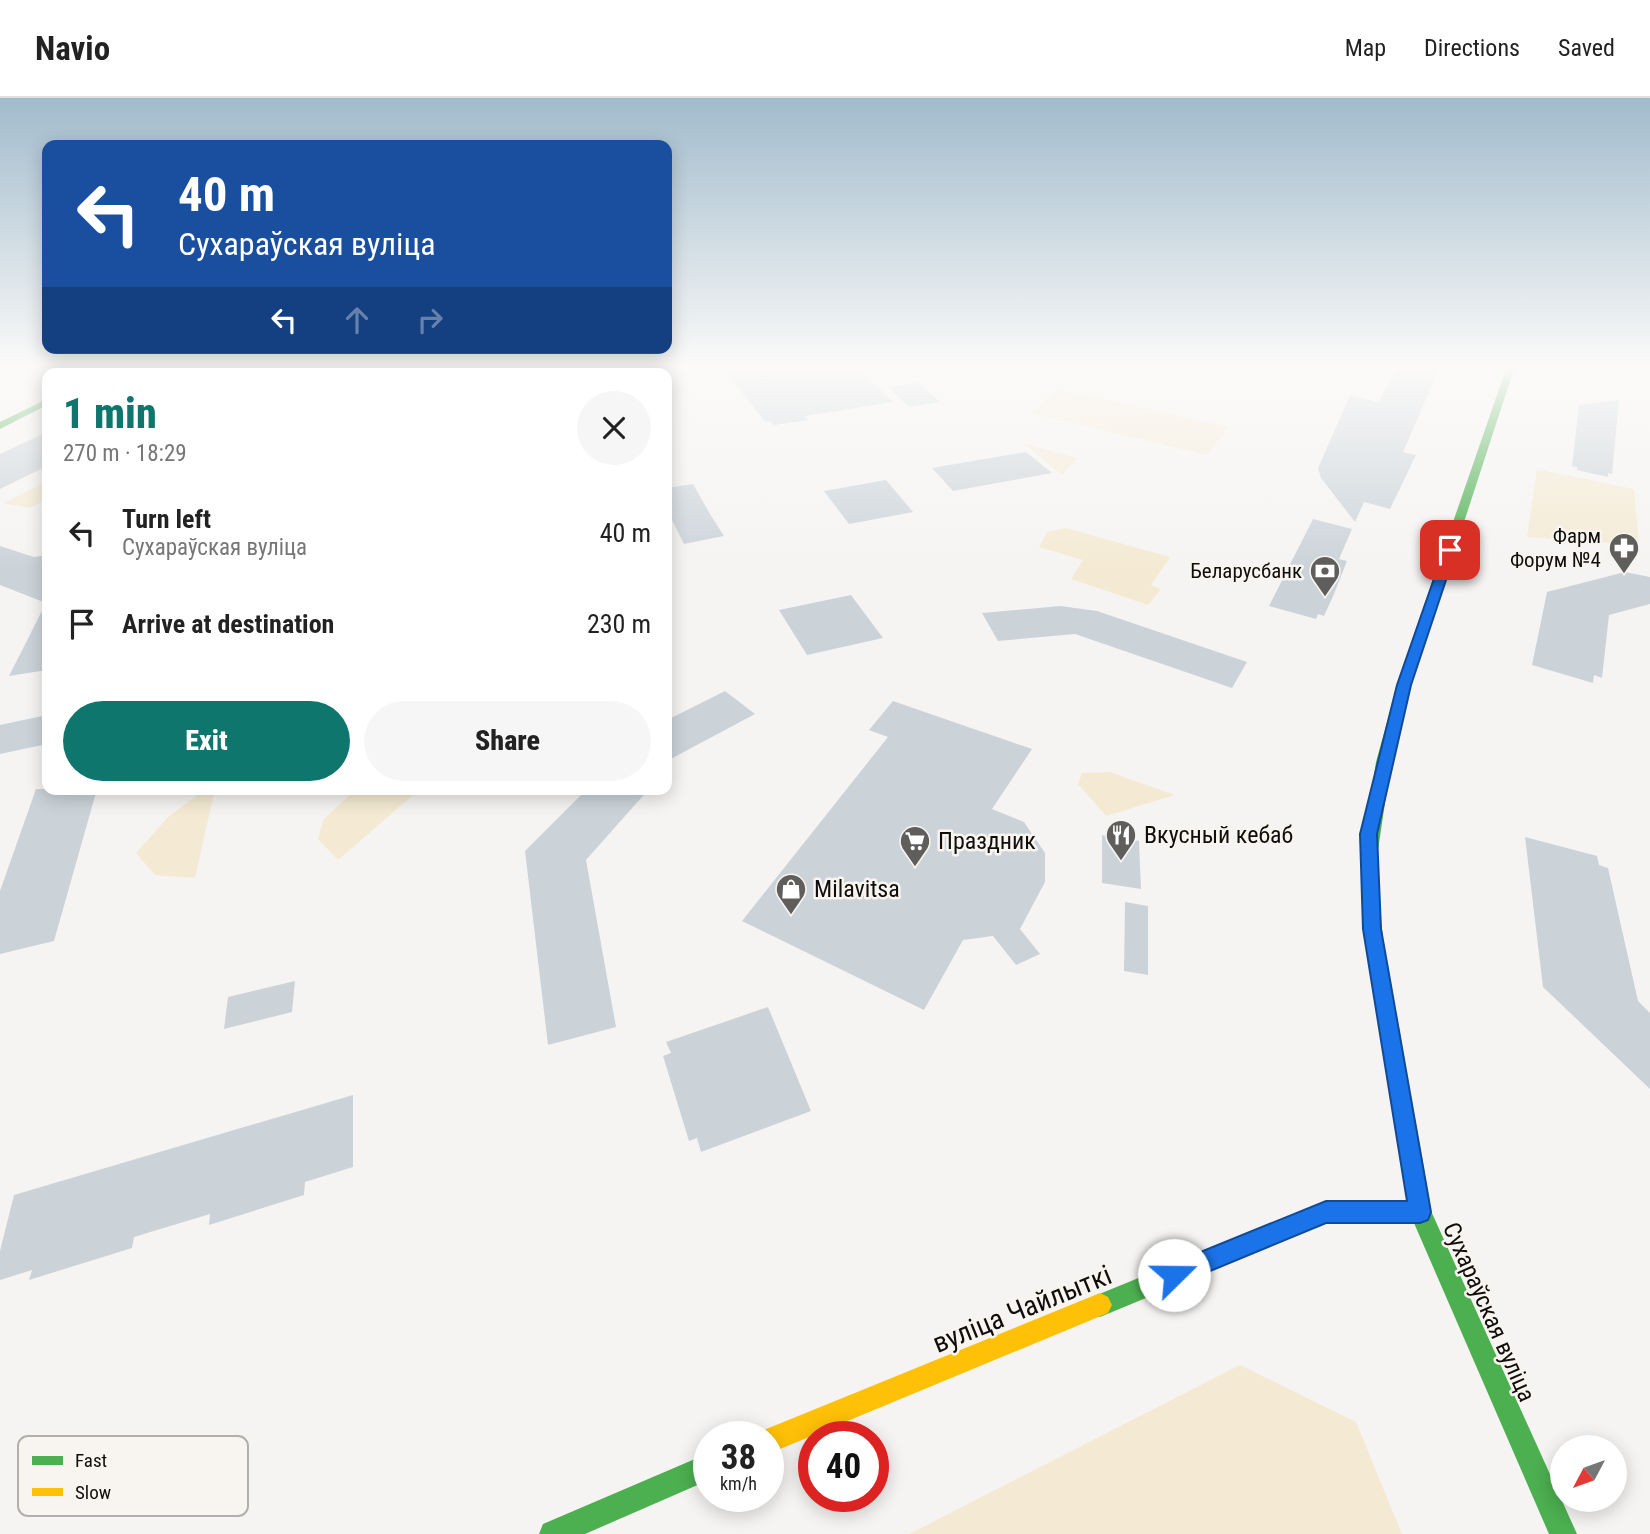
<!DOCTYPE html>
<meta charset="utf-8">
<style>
body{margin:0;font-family:"Roboto Condensed",sans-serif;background:#f6f6f6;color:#222;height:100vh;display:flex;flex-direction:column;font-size:26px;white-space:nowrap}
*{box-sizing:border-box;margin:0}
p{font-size:23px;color:#767676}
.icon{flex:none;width:38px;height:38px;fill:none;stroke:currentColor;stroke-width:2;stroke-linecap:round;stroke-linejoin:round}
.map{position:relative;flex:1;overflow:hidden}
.side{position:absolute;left:42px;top:270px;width:630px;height:427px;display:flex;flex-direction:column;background:#fff;border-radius:14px;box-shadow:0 4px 18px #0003}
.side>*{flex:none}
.banner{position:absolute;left:42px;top:42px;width:630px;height:214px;border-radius:14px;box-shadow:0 4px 18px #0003;background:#1a4fa0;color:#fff;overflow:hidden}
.needle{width:46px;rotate:229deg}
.tools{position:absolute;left:1550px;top:1337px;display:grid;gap:14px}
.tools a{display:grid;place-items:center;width:77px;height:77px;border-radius:50%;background:#fff;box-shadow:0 4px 18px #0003;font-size:35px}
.speed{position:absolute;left:693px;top:1323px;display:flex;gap:14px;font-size:35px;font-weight:700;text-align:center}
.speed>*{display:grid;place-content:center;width:91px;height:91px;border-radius:50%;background:#fff;box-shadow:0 4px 18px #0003;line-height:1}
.speed small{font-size:18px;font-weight:400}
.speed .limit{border:10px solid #d22;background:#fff;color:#111}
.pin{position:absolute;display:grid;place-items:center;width:60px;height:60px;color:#fff;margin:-30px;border-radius:14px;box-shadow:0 4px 10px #0006}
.me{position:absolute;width:77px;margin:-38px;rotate:68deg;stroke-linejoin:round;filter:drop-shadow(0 0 5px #0008)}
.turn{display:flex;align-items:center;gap:24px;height:147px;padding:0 21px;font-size:32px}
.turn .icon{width:91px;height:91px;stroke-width:2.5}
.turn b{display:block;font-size:49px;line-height:60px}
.lanes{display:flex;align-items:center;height:66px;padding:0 21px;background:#0003;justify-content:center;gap:35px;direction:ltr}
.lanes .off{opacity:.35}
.round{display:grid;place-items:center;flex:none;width:74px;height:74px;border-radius:37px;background:#f6f6f6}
.overview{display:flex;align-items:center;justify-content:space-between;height:119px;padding:0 21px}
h1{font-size:42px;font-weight:800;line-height:52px;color:#0f766e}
.button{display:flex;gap:14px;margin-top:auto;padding:14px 21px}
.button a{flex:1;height:80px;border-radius:42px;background:#0f766e;color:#fff;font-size:28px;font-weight:800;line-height:80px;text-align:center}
.button a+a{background:#f6f6f6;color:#222}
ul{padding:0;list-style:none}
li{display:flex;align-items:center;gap:21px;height:91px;padding:0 21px}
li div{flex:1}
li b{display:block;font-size:26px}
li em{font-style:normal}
header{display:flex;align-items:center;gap:42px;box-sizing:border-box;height:98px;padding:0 35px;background:#fff;border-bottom:2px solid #e0e0e0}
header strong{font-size:33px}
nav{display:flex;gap:38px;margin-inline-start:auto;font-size:24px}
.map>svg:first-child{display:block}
.green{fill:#f4ead3}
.building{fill:#cbd3d9}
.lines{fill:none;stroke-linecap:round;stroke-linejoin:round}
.fast{fill:#4caf50;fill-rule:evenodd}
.slow{fill:#ffc107;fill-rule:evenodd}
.route{fill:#1a73e8;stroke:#114b97;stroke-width:2}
.labels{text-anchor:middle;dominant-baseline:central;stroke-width:5;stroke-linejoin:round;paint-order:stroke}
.far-poi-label{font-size:21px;fill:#0f0e0d;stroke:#f8f5f0;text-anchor:end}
.poi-label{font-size:24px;fill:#0f0e0d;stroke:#f8f5f0;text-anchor:start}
.street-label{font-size:24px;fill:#0f0e0d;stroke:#f8f5f0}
.near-street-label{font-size:28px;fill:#0f0e0d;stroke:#f8f5f0}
.key{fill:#f8f5f0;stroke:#b2b0ac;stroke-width:2}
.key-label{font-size:19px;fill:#0f0e0d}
</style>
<header>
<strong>Navio</strong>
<nav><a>Map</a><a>Directions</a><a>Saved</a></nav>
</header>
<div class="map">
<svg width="1650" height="1436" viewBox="0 0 1650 1436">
<rect width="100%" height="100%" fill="#f6f4f2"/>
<path class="green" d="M1058,291l170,38 -21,28 -177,-42z
M1023,345l54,15 -15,17z
M1537,371l97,20 5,56 -112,-8z
M47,383v18l-17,9 -27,-5z
M1066,430l104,29 -19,28 10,4 -13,16 -77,-26 12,-19 -44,-13 8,-15z
M1110,674l65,23 -69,21 -28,-32 4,-11z
M205,691h10l-20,89 -40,-3 -19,-22 32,-36z
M356,691h64l-82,71 -20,-21 5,-19z
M1240,1267l116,57 46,112h-493z"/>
<path class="building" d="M724,271h135l34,33 -88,14 3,4 -34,5 -4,-4 -5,1z
M1397,271h42l-36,83 13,3 -26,54 -26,-7 -9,20 -34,-44 -3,-10 32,-72 28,6z
M918,284l22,20 -31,5 -21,-20z
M1619,302l-7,74 -4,-1v4l-31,-7v-3l-5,-1 7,-61z
M47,334v34l-47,23v-35z
M1026,354l26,21 -99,18 -21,-23z
M886,382l27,32 -64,12 -25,-33z
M693,386l17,30 14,22 -40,8 -17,-34v-22z
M1313,421l39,10 -13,30 8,2 -13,33 -10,22 -6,-2 -2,5 -47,-13z
M0,448l34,11 13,-2v115l-38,6 37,-73 -46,-18z
M1625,474l25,5v27l-41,11 -7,63 -8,-3 -1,8 -61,-18 15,-73z
M851,497l32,43 -76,17 -28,-45z
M1060,508l37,5 150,51 -15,26 -157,-54 -77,7 -16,-28z
M725,593l30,23 -88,47v-41z
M893,603l139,48 -40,60 32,13 21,31v29l-25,47 20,25 -24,11 -23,-29 -30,4 -39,70 -182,-89 146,-184 -19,-7z
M47,617v29l-47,10v-29z
M36,691h61l-43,152 -54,13v-63z
M587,691h62l-63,71 30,167 -68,18 -23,-194z
M1102,737l37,6 2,48 -39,-6z
M1525,739l72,19 2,9 9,3 30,133 12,12v76l-107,-102z
M1125,804l23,4v69l-24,-4z
M295,883l-3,31 -68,17 4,-32z
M768,909l43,104 -110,41 -4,-14 -8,3 -26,-85 8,-3 -5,-11z
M353,997v72l-48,15 -1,13 -95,30 1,-11 -76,23 -2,11 -103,32 3,-10 -32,10v-29l14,-56z"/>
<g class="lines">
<path class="fast" d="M1506,271h8l-100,306 -23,87 -13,88v44l5,44 -3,5 -6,2 -6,-2 -3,-5 -4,-44 1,-44 14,-88 24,-87z
M47,301v6l-47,24v-7z
M1411,1049l8,3 3,7 9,54 146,323h-28l-135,-311h-87l-227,94 -8,-4 -4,-8 4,-8 235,-96h80l-7,-44 3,-7z
M709,1355v27l-124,54h-46l4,-10z"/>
<path class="slow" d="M104,271h10l-4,4h-10z
M1374,833l6,2 3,5 39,219 -3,7 -8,3 -8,-3 -3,-7 -35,-219 3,-5z
M1100,1195l8,4 4,8 -4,8 -340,141v-17h-11l2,-5z"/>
</g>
<linearGradient id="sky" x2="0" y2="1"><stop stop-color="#a1bbcc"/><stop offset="0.57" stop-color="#fbfaf9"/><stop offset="1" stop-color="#fbfaf9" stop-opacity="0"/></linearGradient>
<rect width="1650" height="472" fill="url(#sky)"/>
<path class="route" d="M1450,449l6,3 -45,135 -34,149 4,95 50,283 -3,8 -8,3h-94l-152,63 -8,-3 -4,-8 4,-9 160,-65h81l-44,-272 -3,-95 37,-149 47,-135z"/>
<defs>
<g id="pharmacy-pin" transform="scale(1.575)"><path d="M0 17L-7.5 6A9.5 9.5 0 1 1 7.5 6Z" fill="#605e5d" stroke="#f8f5f0"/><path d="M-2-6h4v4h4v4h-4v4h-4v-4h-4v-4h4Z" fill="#fff"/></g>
<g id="bank-pin" transform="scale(1.575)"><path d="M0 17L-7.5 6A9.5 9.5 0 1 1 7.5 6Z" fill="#605e5d" stroke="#f8f5f0"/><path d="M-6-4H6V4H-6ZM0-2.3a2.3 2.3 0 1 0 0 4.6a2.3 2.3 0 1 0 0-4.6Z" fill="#fff"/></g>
<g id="restaurant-pin" transform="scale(1.575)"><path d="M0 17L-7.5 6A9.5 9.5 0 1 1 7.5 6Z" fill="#605e5d" stroke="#f8f5f0"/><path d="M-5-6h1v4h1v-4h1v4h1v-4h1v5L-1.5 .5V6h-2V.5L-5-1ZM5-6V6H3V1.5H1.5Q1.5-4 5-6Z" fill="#fff"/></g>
<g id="supermarket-pin" transform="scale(1.575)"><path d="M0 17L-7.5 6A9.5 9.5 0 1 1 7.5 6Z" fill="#605e5d" stroke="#f8f5f0"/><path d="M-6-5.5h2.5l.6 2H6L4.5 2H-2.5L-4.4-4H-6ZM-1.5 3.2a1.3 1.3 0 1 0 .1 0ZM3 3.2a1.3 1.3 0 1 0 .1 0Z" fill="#fff"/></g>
<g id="shop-pin" transform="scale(1.575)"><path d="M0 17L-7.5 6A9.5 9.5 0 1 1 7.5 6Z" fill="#605e5d" stroke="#f8f5f0"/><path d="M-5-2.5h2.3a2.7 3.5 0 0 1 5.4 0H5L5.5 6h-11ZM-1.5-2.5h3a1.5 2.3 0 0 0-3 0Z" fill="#fff"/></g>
</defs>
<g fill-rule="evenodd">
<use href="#pharmacy-pin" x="1624" y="450"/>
<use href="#bank-pin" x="1325" y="473"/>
<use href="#restaurant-pin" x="1121" y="737"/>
<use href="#supermarket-pin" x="915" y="743"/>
<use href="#shop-pin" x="791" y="791"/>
</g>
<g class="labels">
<g class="far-poi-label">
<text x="1601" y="438">Фарм<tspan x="1601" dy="24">Форум №4</tspan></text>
<text x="1302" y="473">Беларусбанк</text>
</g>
<g class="poi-label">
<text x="1144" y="737">Вкусный кебаб</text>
<text x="938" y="743">Праздник</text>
<text x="814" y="791">Milavitsa</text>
</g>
<g class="street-label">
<text transform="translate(1489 1214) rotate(66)">Сухараўская вуліца</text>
</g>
<g class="near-street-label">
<text transform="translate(1022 1211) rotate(-22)">вуліца Чайлыткі</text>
</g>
</g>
<rect x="18" y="1338" width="230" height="80" rx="10" class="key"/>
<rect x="32" y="1358" width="31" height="9" fill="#4caf50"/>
<rect x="32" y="1390" width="31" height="8" fill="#ffc107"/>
<g class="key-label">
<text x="75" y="1369">Fast</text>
<text x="75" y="1401">Slow</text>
</g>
</svg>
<div class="tools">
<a><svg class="needle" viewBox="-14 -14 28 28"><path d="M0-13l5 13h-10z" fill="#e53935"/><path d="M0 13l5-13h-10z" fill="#767676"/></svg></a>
</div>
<div class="speed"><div>38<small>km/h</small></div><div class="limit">40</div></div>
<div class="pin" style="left:1450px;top:452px;background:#d93025"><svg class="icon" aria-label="arrive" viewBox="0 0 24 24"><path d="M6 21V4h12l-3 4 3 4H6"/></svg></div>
<svg class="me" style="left:1174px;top:1177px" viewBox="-20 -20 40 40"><circle r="19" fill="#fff"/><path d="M0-13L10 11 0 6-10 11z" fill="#1a73e8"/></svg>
<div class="banner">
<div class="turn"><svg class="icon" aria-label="left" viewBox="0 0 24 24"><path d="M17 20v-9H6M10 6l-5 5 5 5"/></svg><div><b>40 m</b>Сухараўская вуліца</div></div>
<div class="lanes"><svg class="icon" aria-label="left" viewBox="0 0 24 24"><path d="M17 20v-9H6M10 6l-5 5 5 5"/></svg><svg class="icon off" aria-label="ahead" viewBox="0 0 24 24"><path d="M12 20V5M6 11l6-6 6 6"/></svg><svg class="icon off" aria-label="right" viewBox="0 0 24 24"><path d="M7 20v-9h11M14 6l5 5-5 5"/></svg></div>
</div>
<section class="side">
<div class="overview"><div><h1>1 min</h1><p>270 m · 18:29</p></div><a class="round"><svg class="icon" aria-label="close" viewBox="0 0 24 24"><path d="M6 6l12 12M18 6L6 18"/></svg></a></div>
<ul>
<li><svg class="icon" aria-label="left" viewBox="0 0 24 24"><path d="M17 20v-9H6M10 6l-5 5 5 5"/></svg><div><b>Turn left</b><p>Сухараўская вуліца</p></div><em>40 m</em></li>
<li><svg class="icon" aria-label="arrive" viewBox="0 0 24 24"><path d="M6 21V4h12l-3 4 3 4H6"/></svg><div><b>Arrive at destination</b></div><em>230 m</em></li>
</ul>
<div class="button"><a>Exit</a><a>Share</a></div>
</section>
</div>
